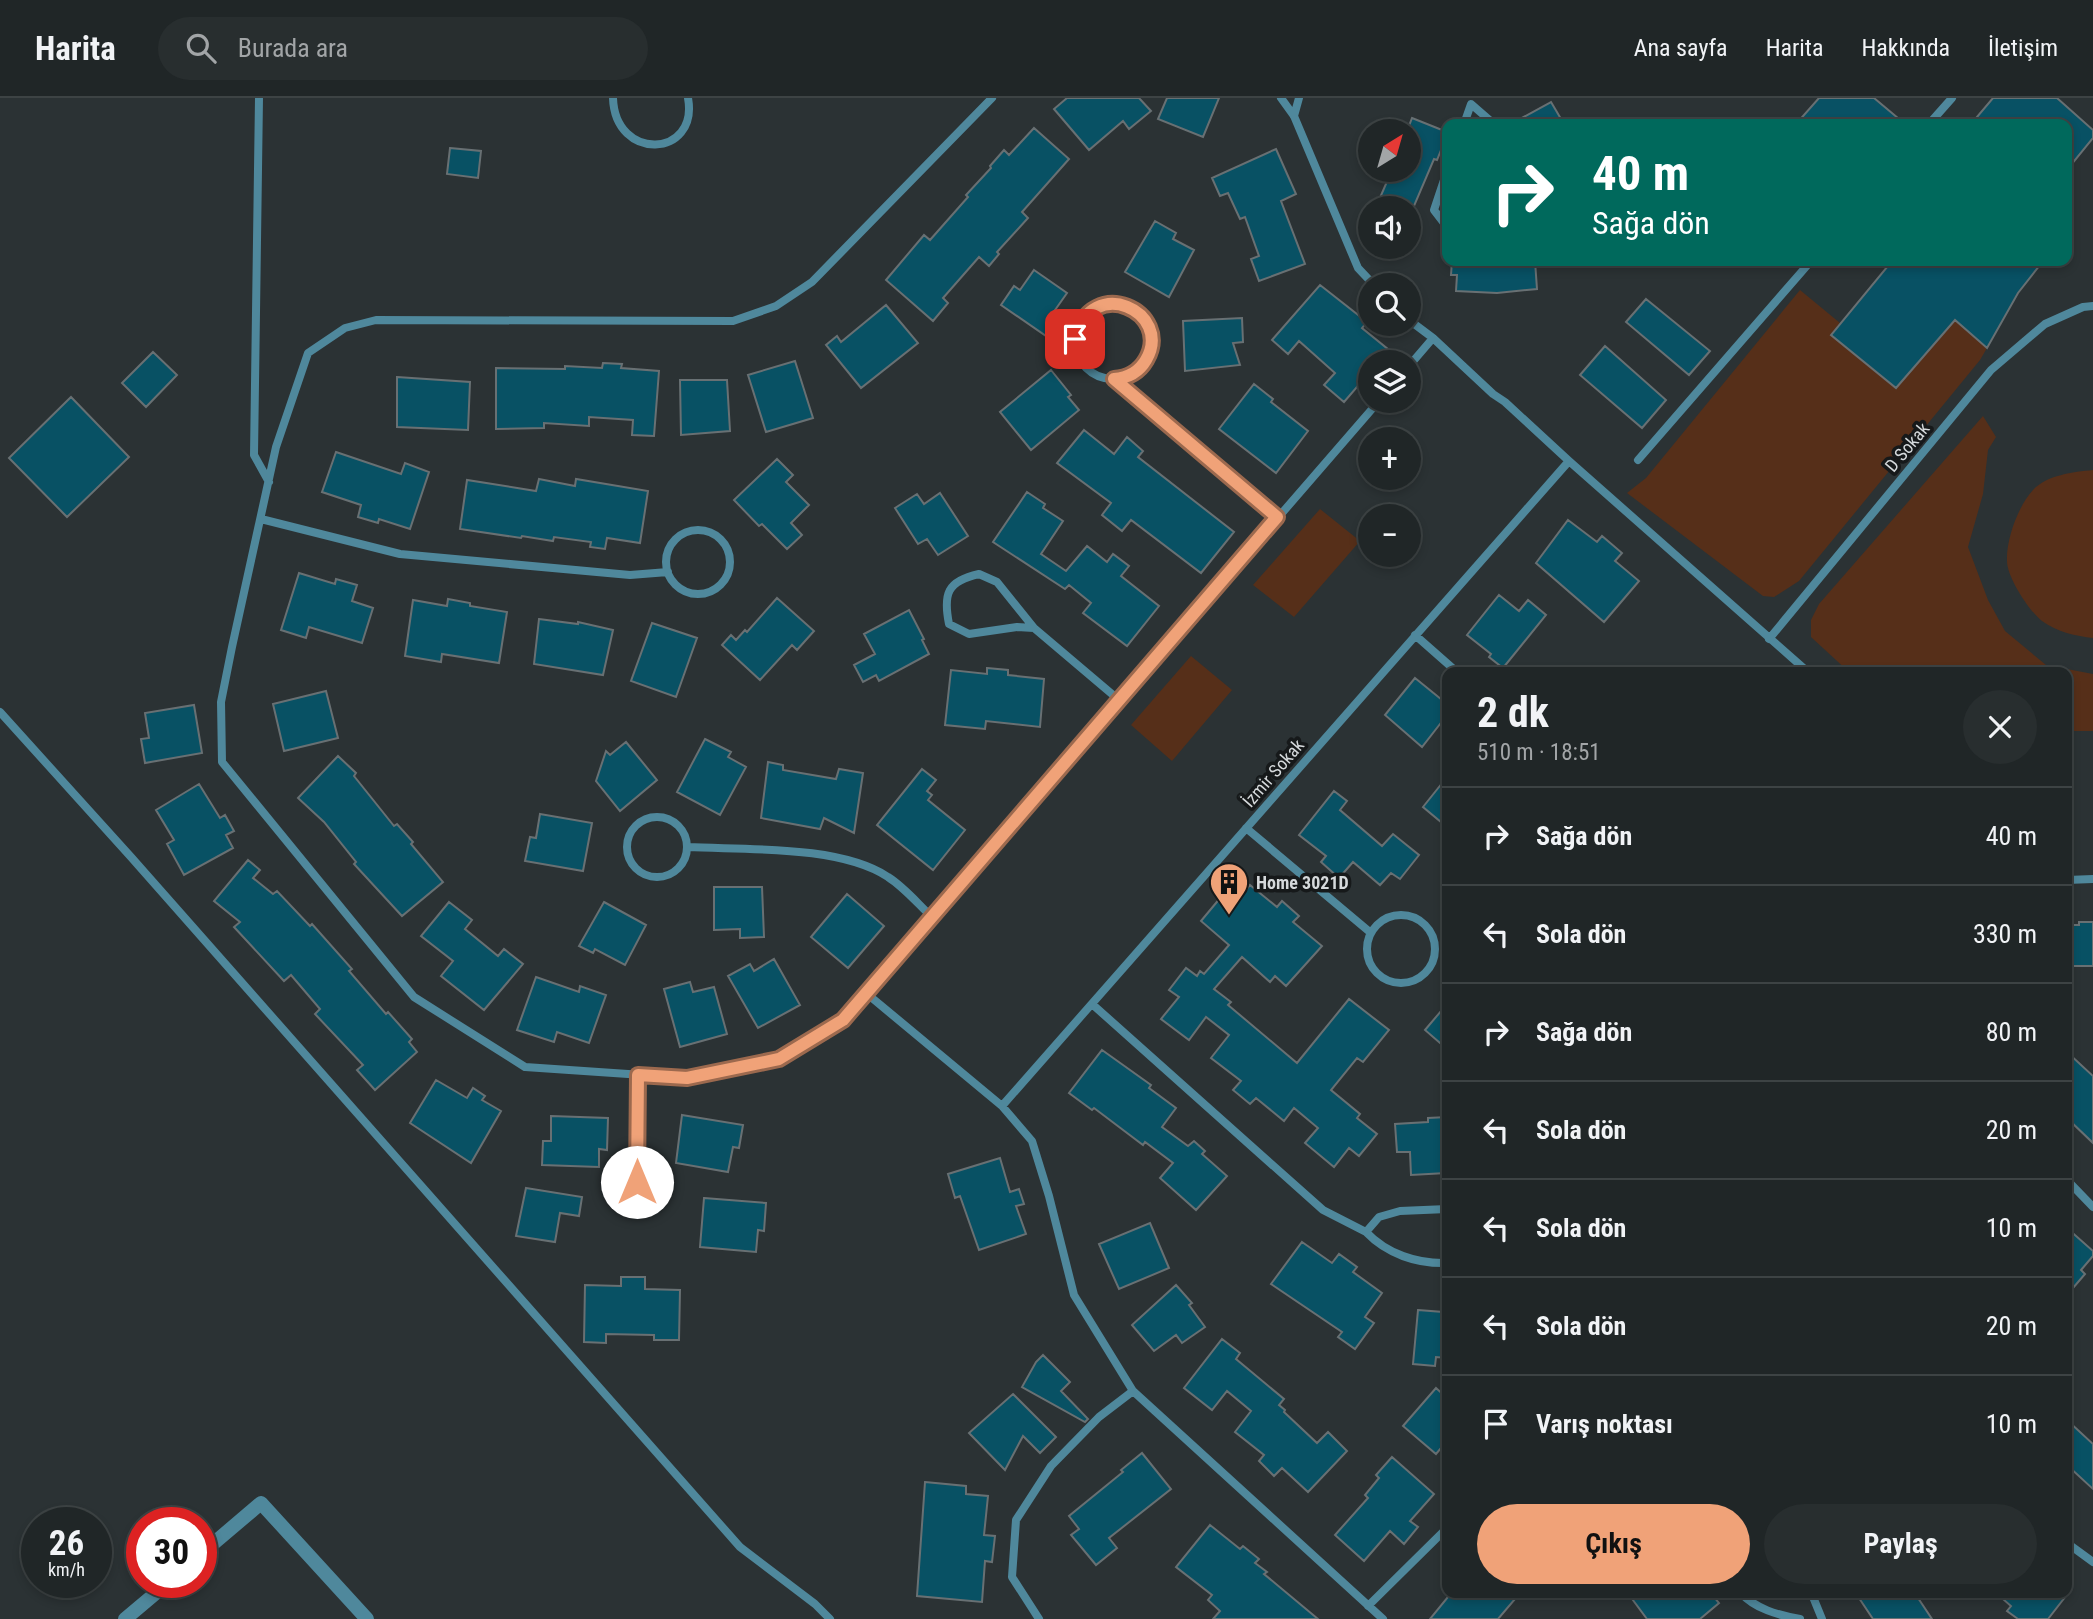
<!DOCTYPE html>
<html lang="tr">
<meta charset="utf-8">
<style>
body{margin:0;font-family:"Roboto Condensed",sans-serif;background:#282e2f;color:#f1f3f6;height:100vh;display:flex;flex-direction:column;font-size:26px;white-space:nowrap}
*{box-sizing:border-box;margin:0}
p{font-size:23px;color:#a2a5a7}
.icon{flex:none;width:38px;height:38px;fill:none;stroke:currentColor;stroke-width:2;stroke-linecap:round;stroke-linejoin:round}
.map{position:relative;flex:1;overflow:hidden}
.panel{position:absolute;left:1442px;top:569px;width:630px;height:931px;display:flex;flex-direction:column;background:#202627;border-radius:14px;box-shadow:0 4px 10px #0003,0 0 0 2px #3d4344}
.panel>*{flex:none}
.hud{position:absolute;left:1442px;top:21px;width:630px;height:147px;border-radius:14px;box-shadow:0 4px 10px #0003,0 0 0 2px #3d4344;background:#00695c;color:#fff;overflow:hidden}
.needle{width:46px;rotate:37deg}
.buttons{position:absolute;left:1358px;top:21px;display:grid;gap:14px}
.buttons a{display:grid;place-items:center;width:63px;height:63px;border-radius:50%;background:#202627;box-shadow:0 4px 10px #0003,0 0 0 2px #3d4344;font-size:35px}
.speed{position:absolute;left:21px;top:1409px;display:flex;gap:14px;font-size:35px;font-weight:700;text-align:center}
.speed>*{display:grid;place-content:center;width:91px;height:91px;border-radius:50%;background:#202627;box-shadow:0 4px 10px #0003,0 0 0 2px #3d4344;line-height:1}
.speed small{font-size:18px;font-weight:400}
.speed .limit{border:10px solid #d22;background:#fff;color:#111}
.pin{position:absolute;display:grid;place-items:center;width:60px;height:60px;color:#fff;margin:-30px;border-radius:14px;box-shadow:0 4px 10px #0006}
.me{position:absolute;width:77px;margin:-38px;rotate:0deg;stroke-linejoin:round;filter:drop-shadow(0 0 5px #0008)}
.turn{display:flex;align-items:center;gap:24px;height:147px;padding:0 35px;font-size:32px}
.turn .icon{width:91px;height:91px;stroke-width:2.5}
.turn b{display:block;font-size:49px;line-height:60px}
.round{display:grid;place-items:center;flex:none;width:74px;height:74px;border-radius:37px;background:#282e2f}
.summary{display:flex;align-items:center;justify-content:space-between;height:119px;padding:0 35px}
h1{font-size:42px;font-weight:700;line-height:52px}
.button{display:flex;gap:14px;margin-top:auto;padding:14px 35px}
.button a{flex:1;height:80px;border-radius:42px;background:#f0a278;color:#111;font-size:28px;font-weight:700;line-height:80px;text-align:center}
.button a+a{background:#282e2f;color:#f1f3f6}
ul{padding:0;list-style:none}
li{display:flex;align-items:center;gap:21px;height:98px;padding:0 35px;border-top:2px solid #3d4344}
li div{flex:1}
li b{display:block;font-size:26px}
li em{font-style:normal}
header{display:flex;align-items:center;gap:42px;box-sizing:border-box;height:98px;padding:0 35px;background:#202627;border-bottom:2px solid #3d4344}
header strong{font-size:33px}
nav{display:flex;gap:38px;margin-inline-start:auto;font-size:24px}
.search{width:490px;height:63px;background:#282e2f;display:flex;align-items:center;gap:18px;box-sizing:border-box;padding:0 24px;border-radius:38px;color:#a2a5a7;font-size:26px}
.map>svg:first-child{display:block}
.green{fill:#562f19}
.building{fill:#085164;stroke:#687073;stroke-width:2}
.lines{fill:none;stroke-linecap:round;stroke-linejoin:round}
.service{stroke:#4f889c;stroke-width:8}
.minor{stroke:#4f889c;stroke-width:14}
.route-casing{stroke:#9c694e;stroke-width:18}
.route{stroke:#f0a278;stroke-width:12}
.labels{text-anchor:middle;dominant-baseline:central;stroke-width:7;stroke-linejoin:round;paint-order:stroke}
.street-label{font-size:18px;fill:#d5d9db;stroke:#16191a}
.poi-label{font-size:18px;font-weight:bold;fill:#d5d9db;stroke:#16191a;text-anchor:start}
</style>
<header>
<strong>Harita</strong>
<div class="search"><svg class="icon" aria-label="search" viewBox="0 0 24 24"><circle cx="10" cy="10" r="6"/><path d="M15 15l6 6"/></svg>Burada ara</div>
<nav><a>Ana sayfa</a><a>Harita</a><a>Hakkında</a><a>İletişim</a></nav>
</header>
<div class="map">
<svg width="2093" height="1521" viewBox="0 0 2093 1521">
<rect width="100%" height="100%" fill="#2b3234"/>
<path class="green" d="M1800,192l40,33 -9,12 64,53 60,-68 32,28 -7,12 -181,221 -25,16 -11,-1 -136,-103 19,-15z
M1983,318l13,21 -8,13 -5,44 -15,53 20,53 17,31 41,34 47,9v57h-26v-59h-218l-38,-35v-17l8,-16z
M2093,372v168c-17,-2 -36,-6 -51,-17 -13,-10 -35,-44 -35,-60 -1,-21 11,-55 26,-71 14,-15 40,-18 60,-20z
M1320,411l40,32 -66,76 -41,-32z
M1191,558l41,34 -60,71 -41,-36z"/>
<path class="building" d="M1067,0h72l12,13 -22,18 -6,-8 -34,29 -35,-41z
M1167,0h52l-16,39 -45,-18z
M1819,0h55l31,26h-109z
M1993,0h64l36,32v8l-26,32v-46h-96z
M1551,4l13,22h-53z
M1412,20l35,14v3l-10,25 -3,-1 -20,47 -15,-7 -3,8 -17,-7 13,-30h17v-44z
M1034,30l35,31 -47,53 6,6 -31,34 2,2 -10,12 -10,-9 -36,41 5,5 -15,18 -47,-41 38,-45 6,5 38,-43 -2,-2 25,-27 -1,-2 14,-16 5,5z
M450,50l31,3 -3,27 -31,-4z
M1276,51l20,45 -15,7 24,63 -46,17 -8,-22 8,-3 -14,-39 -5,2 -12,-26 -8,3 -8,-18z
M1155,123l21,12 -3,6 21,11 -25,47 -44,-25z
M1452,163h83l2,28 -40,4 -41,-2 1,-16h-6z
M1892,163h151l-25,32 -31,55 -32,-28 -59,68 -65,-53z
M1034,172l33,23 -19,27 9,7 -8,11 -48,-33 13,-19 6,4z
M1320,187l47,37 -5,6 27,22 -10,12h-9v10l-26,30 -20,-17 11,-12 -36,-32 -11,13 -16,-14z
M1646,201l64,52 -21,24 -63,-53z
M886,207l32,38 -57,45 -35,-43 11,-9 4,6z
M1242,220l1,24 -10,1 7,22 -55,6 -2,-50z
M1605,248l61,54 -24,28 -62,-53z
M153,254l24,23 -31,32 -24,-24z
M795,263l18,57 -47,14 -18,-57z
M603,265l19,1 -1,4 38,3 -5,65 -22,-1 1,-15 -44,-3v9l-45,-3v5l-48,1v-61l69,1v-3l37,2z
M1051,272l20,25 -3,2 11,13 -48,40 -31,-38z
M397,279l73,5 -2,48 -71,-3z
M680,282h47l3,51 -49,4z
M1254,286l19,15 -2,3 37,29 -32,42 -57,-44z
M71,299l58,60 -62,60 -58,-59z
M1084,332l30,24 13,-17 16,14 -5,6 96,75 -33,41 -70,-53 -9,11 -20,-16 9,-12 -54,-40z
M336,354l65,22 4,-11 24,9 -19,57 -31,-10 -1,4 -20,-6 3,-12 -39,-13z
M777,361l16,16 -7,7 23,23 -18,18 11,12 -15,14 -25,-25 -3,2 -25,-26z
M539,381l36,7 1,-7 72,12 -8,52 -33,-5 -2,11 -15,-2 1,-5 -37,-5 -1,4 -31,-5 -1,2 -61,-9 7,-49 69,11z
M1027,394l18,12 -2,4 20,13 -22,33 25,17 21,-25 20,16 6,-8 16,12 -8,10 38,30 -32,40 -44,-33 8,-10 -22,-18 -4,4 -72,-47z
M940,395l28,43 -30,19 -11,-16 -9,5 -23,-36 22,-14 7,10z
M1568,422l29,22 5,-6 20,17 -7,8 24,20 -35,41 -68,-59z
M299,475l36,11 1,-5 21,6 -5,16 21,7 -11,35 -53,-16 -3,11 -25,-8z
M1499,497l20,16 9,-11 18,15 -43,53 -14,-11 2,-3 -24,-19z
M777,500l37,33 -17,19 -5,-5 -32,35 -38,-35 9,-10 5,5 9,-10 2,2z
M448,501l22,4v3l37,6 -8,51 -57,-9 -1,8 -36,-6 8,-56 34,6z
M909,512l15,29 -2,1 7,14 -50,27 -3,-6 -13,7 -9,-17 21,-11 -11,-20z
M539,521l39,5v-2l35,8 -10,45 -69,-11z
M652,525l45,15 -21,59 -45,-16z
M987,570l21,2v5l36,4 -4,48 -54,-6 -1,8 -40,-4 6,-55 36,4z
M1415,580l32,26v11l-25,32 -37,-32z
M326,593l12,47 -54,13 -11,-47z
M194,607l8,48 -57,10 -4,-24 8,-1 -4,-25z
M705,641l26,13 -3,5 18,10 -26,48 -43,-23z
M626,644l31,38 -37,31 -24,-30 10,-30 4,4z
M338,658l18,17 -2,3 40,50 3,-2 16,18 -2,2 32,38 -41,34 -48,-52 2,-2 -32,-40 -26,-24z
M768,664l15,3v5l53,9 3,-10 24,4 -9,60 -30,-15 -4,11 -59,-11z
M922,671l14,11 -9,11 5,4 -4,5 37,30 -32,40 -56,-45z
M1447,679v50l-24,-20z
M199,686l21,34 5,-3 9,16 -8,4 7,13 -49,27 -17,-31 7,-4 -18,-30z
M1334,693l13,10 -7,9 42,36 11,-12 26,21 -19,24 -9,-6 -11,12 -27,-23 -14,16 -18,-16 5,-6 -27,-21z
M540,716l52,9 -9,48 -58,-10 5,-24 6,1z
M248,762l12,10 -7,8 20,16 4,-3 33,35 2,-2 40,45 -3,2 37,43 2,-2 24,27 -3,3 8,10 -42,38 -18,-20 6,-5 -48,-51 5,-5 -29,-34 -7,6 -50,-54 6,-5 -26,-21z
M1250,787l27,22 5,-6 17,15 -6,6 29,24 -36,40 -11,-10 -5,6 -28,-25 -28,32 17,13 -3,3 69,58 52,-64 40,31 -26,32 -6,-4 -26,32 29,24 -3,4 20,16 -18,22 -10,-8 -15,19 -29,-24 13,-15 -24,-20 -10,13 -28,-23 -6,6 -17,-14 8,-9 -30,-23 18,-23 -23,-18 -17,23 -28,-21 18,-22 -10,-7 17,-22 11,8 3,-5 4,3 25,-29 -28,-24 25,-30 11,9z
M714,789h48l2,50 -24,1v-9l-26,1z
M847,796l37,32 -36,42 -37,-31z
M449,804l23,18 -7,9 33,27 6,-7 19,15 -39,46 -43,-34 12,-15 -32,-25z
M604,804l42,23 -21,40 -30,-16 -2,4 -14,-7z
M2079,824h14v44h-26v-41h12z
M774,861l26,46 -42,23 -30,-52 22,-12 4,7z
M536,879l43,15 1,-6 26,9 -17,48 -32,-11 -3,10 -37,-12z
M690,884l3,10 21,-5 13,47 -47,13 -16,-58z
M1447,906v45l-22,-19z
M1102,952l49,35 -2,3 27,20 -14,19 26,19 6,-5 11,10 -3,3 25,22 -31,34 -36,-32 13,-15 -28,-21 -2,3 -49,-37 -2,2 -23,-17z
M2067,954l26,24v67l-26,-25z
M436,982l31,18 6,-10 12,8 -3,4 19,11 -30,52 -61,-40z
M682,1017l61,10 -4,23 -6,-1 -5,25 -52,-9z
M551,1018l57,2 -1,32 -8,-1v18l-57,-2 1,-24h8z
M1447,1019v25h-3l2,31 -35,2 -1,-23h-13l-2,-28 33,-2v-4z
M1000,1060l10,34 9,-3 5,15 -8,2 10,28 -47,16 -19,-54 -5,2 -7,-24z
M526,1090l56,9 -3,19 -19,-3 -5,29 -39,-6z
M704,1100l62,5 -2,28 -6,-1 -2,22 -56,-5z
M1150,1125l19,45 -50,21 -20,-45z
M2067,1130l26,23v5l-12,14 4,4 -18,21z
M1302,1144l30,21 7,-9 18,13 -4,5 29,21 -17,24 9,6 -19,26 -17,-12 4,-5 -71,-48z
M621,1179h24v12l35,1 -1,50h-25v-5l-48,-1v9l-22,-1 1,-57 36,1z
M1176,1187l16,18 -3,2 16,22 -23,16 -6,-8 -22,16 -22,-26z
M1418,1212l25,2 -1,10h5v36l-11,-1 -1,9 -22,-2z
M1222,1241l18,14 -4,6 48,40 -5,6 6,5 -1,2 33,31 11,-11 19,19 -39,41 -26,-24 -8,8 -15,-15 5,-6 -29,-23 16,-21 -24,-20 -15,19 -28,-22z
M1043,1257l27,27 -9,9 27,28 -3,3 -63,-35 14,-25z
M1436,1290l11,10v43l-11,13 -33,-28z
M1013,1296l43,43 -16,16 -17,-17 -18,34 -36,-37z
M2067,1322l26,24v45l-26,-24z
M1142,1355l29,36 -62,49 8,10 -21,17 -25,-30 8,-6 -10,-13 54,-44 -2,-2z
M1392,1359l42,37 -24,27 8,6 -14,17 -14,-13 -26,30 -29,-26 33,-37 -3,-3 14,-17 -3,-3z
M925,1384l41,4v8l22,2 -4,39 11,1 -3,26 -7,-1 -3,41 -65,-6z
M1210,1427l30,24 3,-3 16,13 -4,4 12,9 -3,2 54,45h-105l7,-8 -12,-11 4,-5 -36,-28z
M1452,1494h69l-23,27h-68z
M1627,1494h83l9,11 -19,16h-53z
M1867,1494h47l18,27h-59l-14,-21z
M1995,1494h74l-21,27h-30l-11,-8 4,-5z"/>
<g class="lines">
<path class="service" d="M259,0l-5,357 15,27
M613,0c2,64 86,60 75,0
M992,0l-180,184 -36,24 -43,15 -357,-1 -31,8 -37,25 -32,94 -44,200 -11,55 1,60 192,235 111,70 162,11 92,-19 64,-39 536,-619
M1281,0l13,18 64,152 16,17
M1294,18l5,-18
M1464,26l7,-20 23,20
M1929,26l23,-26
M1447,73l-13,39 13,17
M1075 243a38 38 0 1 1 76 0a38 38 0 1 1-76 0Z
M1409,222l24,18 60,56 12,8 64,59 239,211
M1409,268l24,-28
M1114,281l163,138
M1638,362l173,-199
M261,421l139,35 230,21 38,-3
M666 464a32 32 0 1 1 64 0a32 32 0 1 1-64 0Z
M979,476l18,8 37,46 -17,-1 -48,7 -20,-10c-6,-30 -2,-43 30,-50z
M1034,530l85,72
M1415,537l42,37
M1769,541l222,-269 54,-46 38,-17 10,-1
M0,614l131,145 609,690 75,57 15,15
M627 749a30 30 0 1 1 60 0a30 30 0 1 1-60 0Z
M1246,730l125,105
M688,749c57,3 152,-2 200,30 16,10 30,27 44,40
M2067,782l26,-1
M1367 851a34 34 0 1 1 68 0a34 34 0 1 1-68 0Z
M866,895l136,113 30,35 17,55 25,99 59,96 250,228
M1092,906l231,206 43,22
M1002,1008l567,-645
M2067,1082l26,27
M1447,1111l-47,2 -21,6 -13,15c21,22 51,32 81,31
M2067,1445l26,19
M1740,1494c15,17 38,23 60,27
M1811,1494l11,27
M1368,1508l79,-78
M1039,1521l-27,-42 4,-57 35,-54 48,-49 34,-26"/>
<path class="minor" d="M637,1085l1,-108
M201,1456l60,-51 106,116
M125,1521l44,-37"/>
</g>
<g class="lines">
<g class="route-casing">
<path id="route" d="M637,1084l1,-107 49,3 92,-19 64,-39 434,-503 -163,-138c13,-1 25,-7 32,-19 28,-48 -55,-87 -71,-21"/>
</g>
<use href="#route" class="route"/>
</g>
<defs>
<g id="building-pin" transform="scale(2.0125)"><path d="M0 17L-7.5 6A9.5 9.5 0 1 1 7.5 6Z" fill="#f0a278" stroke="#16191a"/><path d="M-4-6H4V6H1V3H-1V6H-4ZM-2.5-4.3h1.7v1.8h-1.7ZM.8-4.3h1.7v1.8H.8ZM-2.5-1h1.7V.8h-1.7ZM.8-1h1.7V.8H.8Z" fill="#111"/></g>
</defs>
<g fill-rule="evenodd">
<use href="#building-pin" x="1229" y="784"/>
</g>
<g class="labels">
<g class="street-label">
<text transform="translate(1907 349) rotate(-50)">D Sokak</text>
<text transform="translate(1273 675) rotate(-49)">İzmir Sokak</text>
</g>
<g class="poi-label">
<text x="1256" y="784">Home 3021D</text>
</g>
</g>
</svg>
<div class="buttons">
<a><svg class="needle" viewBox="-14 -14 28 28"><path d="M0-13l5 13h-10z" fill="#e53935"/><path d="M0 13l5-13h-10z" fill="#a2a5a7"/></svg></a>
<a><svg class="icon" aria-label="sound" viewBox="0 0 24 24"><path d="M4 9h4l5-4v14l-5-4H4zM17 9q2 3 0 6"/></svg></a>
<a><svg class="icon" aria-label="search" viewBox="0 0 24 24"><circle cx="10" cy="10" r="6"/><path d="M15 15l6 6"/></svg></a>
<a><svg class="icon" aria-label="layers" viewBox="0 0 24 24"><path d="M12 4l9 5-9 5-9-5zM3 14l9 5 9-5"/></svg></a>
<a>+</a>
<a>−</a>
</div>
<div class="speed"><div>26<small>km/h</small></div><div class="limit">30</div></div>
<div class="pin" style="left:1075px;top:241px;background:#d93025"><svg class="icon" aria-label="arrive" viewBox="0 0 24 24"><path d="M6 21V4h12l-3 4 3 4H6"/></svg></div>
<svg class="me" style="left:637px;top:1084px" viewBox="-20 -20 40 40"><circle r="19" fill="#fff"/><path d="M0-13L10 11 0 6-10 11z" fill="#f0a278"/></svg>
<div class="hud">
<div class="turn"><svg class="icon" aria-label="right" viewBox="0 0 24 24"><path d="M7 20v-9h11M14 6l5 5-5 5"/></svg><div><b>40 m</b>Sağa dön</div></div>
</div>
<section class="panel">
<div class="summary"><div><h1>2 dk</h1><p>510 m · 18:51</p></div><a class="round"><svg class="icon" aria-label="close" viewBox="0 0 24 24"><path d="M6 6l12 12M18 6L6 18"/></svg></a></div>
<ul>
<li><svg class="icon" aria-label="right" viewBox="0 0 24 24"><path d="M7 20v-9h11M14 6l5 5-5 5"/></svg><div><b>Sağa dön</b></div><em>40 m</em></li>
<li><svg class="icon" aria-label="left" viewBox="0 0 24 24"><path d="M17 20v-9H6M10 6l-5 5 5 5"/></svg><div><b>Sola dön</b></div><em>330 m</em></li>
<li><svg class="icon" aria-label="right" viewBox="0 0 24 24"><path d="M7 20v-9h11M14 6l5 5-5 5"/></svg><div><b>Sağa dön</b></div><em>80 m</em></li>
<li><svg class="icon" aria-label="left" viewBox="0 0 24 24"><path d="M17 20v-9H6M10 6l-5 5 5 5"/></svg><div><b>Sola dön</b></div><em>20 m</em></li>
<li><svg class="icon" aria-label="left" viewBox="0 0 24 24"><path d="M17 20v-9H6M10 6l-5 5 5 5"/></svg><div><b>Sola dön</b></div><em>10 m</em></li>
<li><svg class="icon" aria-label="left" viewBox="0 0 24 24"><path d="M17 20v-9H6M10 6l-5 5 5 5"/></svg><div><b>Sola dön</b></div><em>20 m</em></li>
<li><svg class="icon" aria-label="arrive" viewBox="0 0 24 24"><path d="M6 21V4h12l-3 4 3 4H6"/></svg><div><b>Varış noktası</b></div><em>10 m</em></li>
</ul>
<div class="button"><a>Çıkış</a><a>Paylaş</a></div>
</section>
</div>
